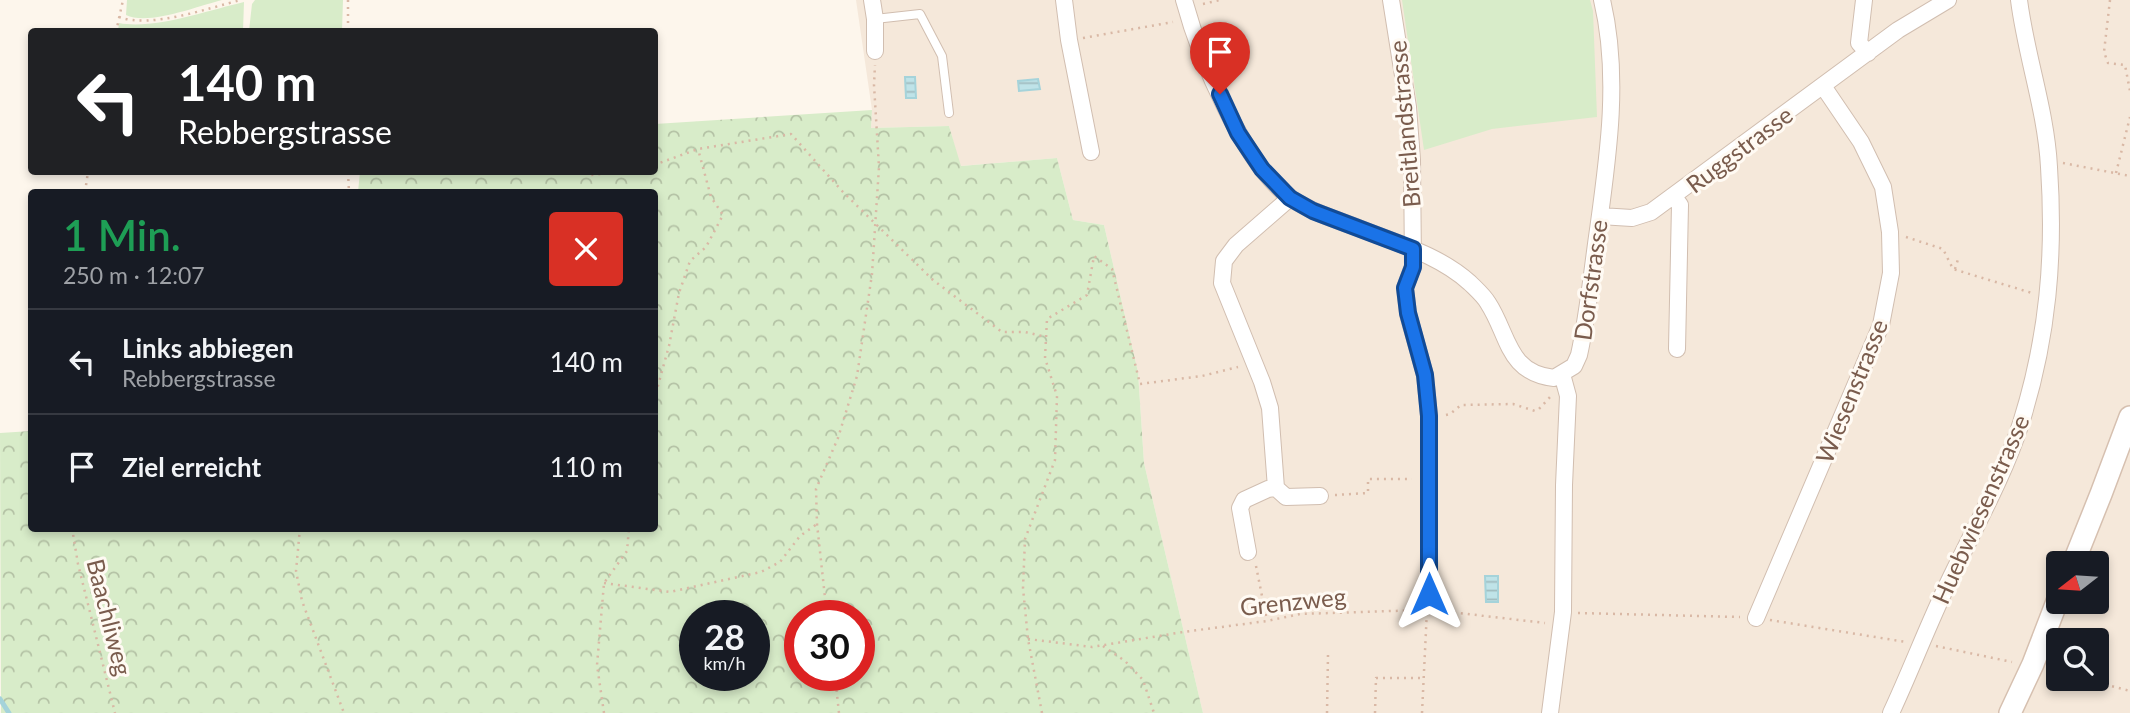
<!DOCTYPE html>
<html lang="de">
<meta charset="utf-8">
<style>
body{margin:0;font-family:Lato,sans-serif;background:#242831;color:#f1f3f6;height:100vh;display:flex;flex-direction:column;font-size:26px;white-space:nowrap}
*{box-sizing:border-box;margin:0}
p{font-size:23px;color:#9ea1a6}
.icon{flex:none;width:38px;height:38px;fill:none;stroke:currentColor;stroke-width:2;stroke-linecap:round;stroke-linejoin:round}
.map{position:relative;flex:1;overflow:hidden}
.details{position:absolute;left:28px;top:189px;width:630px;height:343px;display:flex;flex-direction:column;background:#171b24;border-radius:7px;box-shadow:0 4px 10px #0003}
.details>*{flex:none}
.guide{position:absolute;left:28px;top:28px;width:630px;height:147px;border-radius:7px;box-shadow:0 4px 10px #0003;background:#202124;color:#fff;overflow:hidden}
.needle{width:46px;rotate:253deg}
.tools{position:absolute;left:2046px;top:551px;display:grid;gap:14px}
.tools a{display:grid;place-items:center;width:63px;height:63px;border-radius:7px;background:#171b24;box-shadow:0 4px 10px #0003;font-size:35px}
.speed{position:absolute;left:679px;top:600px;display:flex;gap:14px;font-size:35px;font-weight:700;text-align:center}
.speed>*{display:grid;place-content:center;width:91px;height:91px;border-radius:50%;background:#171b24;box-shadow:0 4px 10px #0003;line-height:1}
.speed small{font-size:18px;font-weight:400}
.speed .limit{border:10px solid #d22;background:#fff;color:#111}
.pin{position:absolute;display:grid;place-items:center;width:60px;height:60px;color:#fff;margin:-72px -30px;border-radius:50% 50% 50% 0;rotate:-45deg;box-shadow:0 0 7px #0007}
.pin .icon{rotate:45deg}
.me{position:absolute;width:77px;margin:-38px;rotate:0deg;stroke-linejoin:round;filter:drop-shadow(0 0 5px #0008)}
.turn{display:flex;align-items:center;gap:24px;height:147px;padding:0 35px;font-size:32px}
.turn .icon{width:91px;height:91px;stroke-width:2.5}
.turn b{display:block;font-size:49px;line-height:60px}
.round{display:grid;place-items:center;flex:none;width:74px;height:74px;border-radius:7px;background:#242831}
.headline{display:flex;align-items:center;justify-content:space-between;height:119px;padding:0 35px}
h1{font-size:42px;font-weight:600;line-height:52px;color:#1e9e55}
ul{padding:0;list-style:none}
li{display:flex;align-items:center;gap:21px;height:105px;padding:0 35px;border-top:2px solid #363941}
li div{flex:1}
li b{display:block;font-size:26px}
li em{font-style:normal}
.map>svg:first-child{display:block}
.residential{fill:#f5e8da;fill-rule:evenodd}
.grass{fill:#d8ecc9}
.forest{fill:url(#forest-crowns);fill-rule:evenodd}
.water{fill:url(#water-rules);stroke:#a5d3da;stroke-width:2}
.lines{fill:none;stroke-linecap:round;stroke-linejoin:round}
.stream{stroke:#a5d3da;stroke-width:5}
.service-casing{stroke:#d1beb0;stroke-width:10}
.minor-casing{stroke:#d1beb0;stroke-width:18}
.secondary-casing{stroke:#d6c0b0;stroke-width:24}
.path{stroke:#d9b8a5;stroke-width:2.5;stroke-dasharray:2 5;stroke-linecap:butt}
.service{stroke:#fff;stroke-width:8}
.minor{stroke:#fff;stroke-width:16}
.secondary{stroke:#fff;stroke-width:21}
.route-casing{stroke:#114b97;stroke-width:18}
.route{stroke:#1a73e8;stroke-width:12}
.labels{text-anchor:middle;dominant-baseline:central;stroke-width:6;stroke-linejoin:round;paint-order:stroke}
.street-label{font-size:24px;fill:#7a5c4d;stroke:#fffaf3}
</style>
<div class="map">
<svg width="2130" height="713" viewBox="0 0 2130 713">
<defs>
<pattern id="forest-crowns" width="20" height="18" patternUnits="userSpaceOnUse" patternTransform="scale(1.75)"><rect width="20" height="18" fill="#d8ecc9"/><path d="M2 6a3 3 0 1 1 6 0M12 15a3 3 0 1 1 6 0" fill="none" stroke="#b4c2a5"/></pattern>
<pattern id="water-rules" width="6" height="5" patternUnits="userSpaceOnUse" patternTransform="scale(1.75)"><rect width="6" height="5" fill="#bfe3e8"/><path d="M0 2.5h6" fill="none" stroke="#a0bbbe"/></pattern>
</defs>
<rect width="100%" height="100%" fill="#fdf6ec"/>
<path class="residential" d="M856,0h1274v713h-927l-59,-250 -6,-91 -34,-147 -31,-5 -16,-62 -97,8 -11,-40 -78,2 1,-18zM2058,564h38v38h-38zM2058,640h38v39h-38z"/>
<path class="grass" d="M127,0h95c-24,6 -74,26 -96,15z
M255,0h88l-1,31h-93l3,-27z
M1402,0h188l3,11 4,106 -105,12 -68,21z
M244,2l-1,29h-125l1,-8c35,7 90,-13 125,-21z"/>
<path class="forest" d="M872,110l-1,18 78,-2 12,40 96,-8 16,62 31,5 34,147 6,91 59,250h-1202l-1,-280 31,-2 1,97h622v-336h-296l2,-20h294l1,-48zM695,616h59v60h-59zM800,616h59v60h-59z"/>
<path class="water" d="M905,77h10l1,21h-10z
M1038,79l2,10 -21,2 -1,-10z
M1485,576h13v26h-12z"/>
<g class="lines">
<path class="stream" d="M0,699l9,14"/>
<g class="service-casing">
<path id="service" d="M875,19l45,-5 22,42 7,57"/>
</g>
<g class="minor-casing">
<path id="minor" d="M872,0l3,19v32
M1064,0l5,40 22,112
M1184,0c15,56 60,166 108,199 20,13 42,20 64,28 39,16 82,27 114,56 6,6 14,13 18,20 21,32 19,70 66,75l20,-12 5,-11c8,-36 12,-74 17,-111 11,-80 25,-165 6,-244
M1391,0l17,107 4,53 1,106 -8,22 3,26 17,61 4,41v178
M1864,0l-5,43 9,10
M1674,197l6,8 -3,144
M1290,198l-54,47 -12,16 -2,22 40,99 8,26 6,80 10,9 34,-1
M1600,216l32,2 19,-6 247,-182 50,-30
M1248,552l-8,-44 4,-8 24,-11 8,-1
M1756,618l125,-293 10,-52 -1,-41 -7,-45 -22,-45 -38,-56
M1550,713l13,-101 1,-127 4,-89 -6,-22
M1891,713c21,-45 38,-91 60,-136 24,-50 53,-101 70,-154 27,-86 34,-167 28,-256 -3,-57 -23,-111 -30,-167"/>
</g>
<g class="secondary-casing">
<path id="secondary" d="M2073,564l28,-70 29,-77
M2010,713l23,-49 25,-65"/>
</g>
<path class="path" d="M348,0v32
M2110,0l-6,52 4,11 17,2 5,26
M1203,4l17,-4
M119,17c32,12 89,-9 122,-17
M116,32l7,-32
M1083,38l90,-16
M2063,163l67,13
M654,165l44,-16 93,-15 52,58 90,88 69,52h23l21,5
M348,172l1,20
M585,172l6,3 26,-3
M2116,173l14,-56
M85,192l3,-20
M1906,237l37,12 10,20 79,24
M1955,269l4,-13
M654,400l15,-54 10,-53 11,-32 16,-14 17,-32 -12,-18 -13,-48
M1446,415l4,-1 11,-9 52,-1 22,7 4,-2 12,-13
M1335,495l33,-2v-14h44
M72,528l6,36 37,149
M300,528l-4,43 6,30 42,112
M1256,566l11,55
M604,583l66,9 91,-20 19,-10 20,-26 17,-12
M1433,610l112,13
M1578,613l162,4
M827,616l-10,-92 -1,-35 22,-51 19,-62 15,-102 7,-107 -5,-82 1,-20
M1770,620l136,22
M1028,639l64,8 91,-15 84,-11 33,-7 123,-4
M1103,646l22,15 18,19 11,33
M1936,646l76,16
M835,676l4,37
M2085,679l45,12
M604,713l-7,-48 7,-82 23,-32 2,-23
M1042,713l-14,-74 -5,-51 2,-49 30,-79 2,-64 -12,-38 2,-39 40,-24 7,-39 18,13 28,115 62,-8 36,-9
M1327,713l1,-58
M1375,713l1,-35h48
M1422,713l5,-103"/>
<use href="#service" class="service"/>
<use href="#minor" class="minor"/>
<use href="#secondary" class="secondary"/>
</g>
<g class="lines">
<g class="route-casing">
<path id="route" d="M1220,94l18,39 24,36 28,29 23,13 100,38v18l-8,21 3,25 17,62 4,41v178"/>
</g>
<use href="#route" class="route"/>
</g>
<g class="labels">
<g class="street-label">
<text transform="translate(1404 124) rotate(-95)">Breitlandstrasse</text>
<text transform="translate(1739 149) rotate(-37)">Ruggstrasse</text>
<text transform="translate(1590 280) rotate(-82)">Dorfstrasse</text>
<text transform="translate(1851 391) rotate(-68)">Wiesenstrasse</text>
<text transform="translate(1980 509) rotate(-66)">Huebwiesenstrasse</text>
<text transform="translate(1293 601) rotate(-6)">Grenzweg</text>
<text transform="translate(110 617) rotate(76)">Baachliweg</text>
</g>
</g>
</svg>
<div class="tools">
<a><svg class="needle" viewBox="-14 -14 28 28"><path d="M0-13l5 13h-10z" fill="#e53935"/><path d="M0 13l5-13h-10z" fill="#9ea1a6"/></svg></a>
<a><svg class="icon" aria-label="search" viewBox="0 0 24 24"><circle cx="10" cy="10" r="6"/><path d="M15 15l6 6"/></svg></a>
</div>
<div class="speed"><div>28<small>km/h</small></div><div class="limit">30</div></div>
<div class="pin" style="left:1220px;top:94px;background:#d93025"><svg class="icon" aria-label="arrive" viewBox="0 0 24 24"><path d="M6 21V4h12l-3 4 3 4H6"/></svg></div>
<svg class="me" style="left:1429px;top:594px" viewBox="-20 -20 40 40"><path d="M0-17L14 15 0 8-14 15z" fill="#1a73e8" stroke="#fff" stroke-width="4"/></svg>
<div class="guide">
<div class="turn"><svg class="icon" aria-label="left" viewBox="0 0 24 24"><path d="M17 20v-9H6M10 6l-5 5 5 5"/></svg><div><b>140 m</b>Rebbergstrasse</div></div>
</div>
<section class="details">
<div class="headline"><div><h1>1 Min.</h1><p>250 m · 12:07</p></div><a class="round" style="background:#d93025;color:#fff"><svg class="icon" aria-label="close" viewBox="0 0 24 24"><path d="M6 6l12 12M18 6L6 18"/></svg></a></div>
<ul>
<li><svg class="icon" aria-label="left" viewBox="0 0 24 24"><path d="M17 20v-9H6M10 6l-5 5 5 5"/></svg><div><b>Links abbiegen</b><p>Rebbergstrasse</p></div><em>140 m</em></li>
<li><svg class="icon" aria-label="arrive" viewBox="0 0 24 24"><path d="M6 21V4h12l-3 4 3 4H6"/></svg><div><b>Ziel erreicht</b></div><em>110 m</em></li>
</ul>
</section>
</div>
